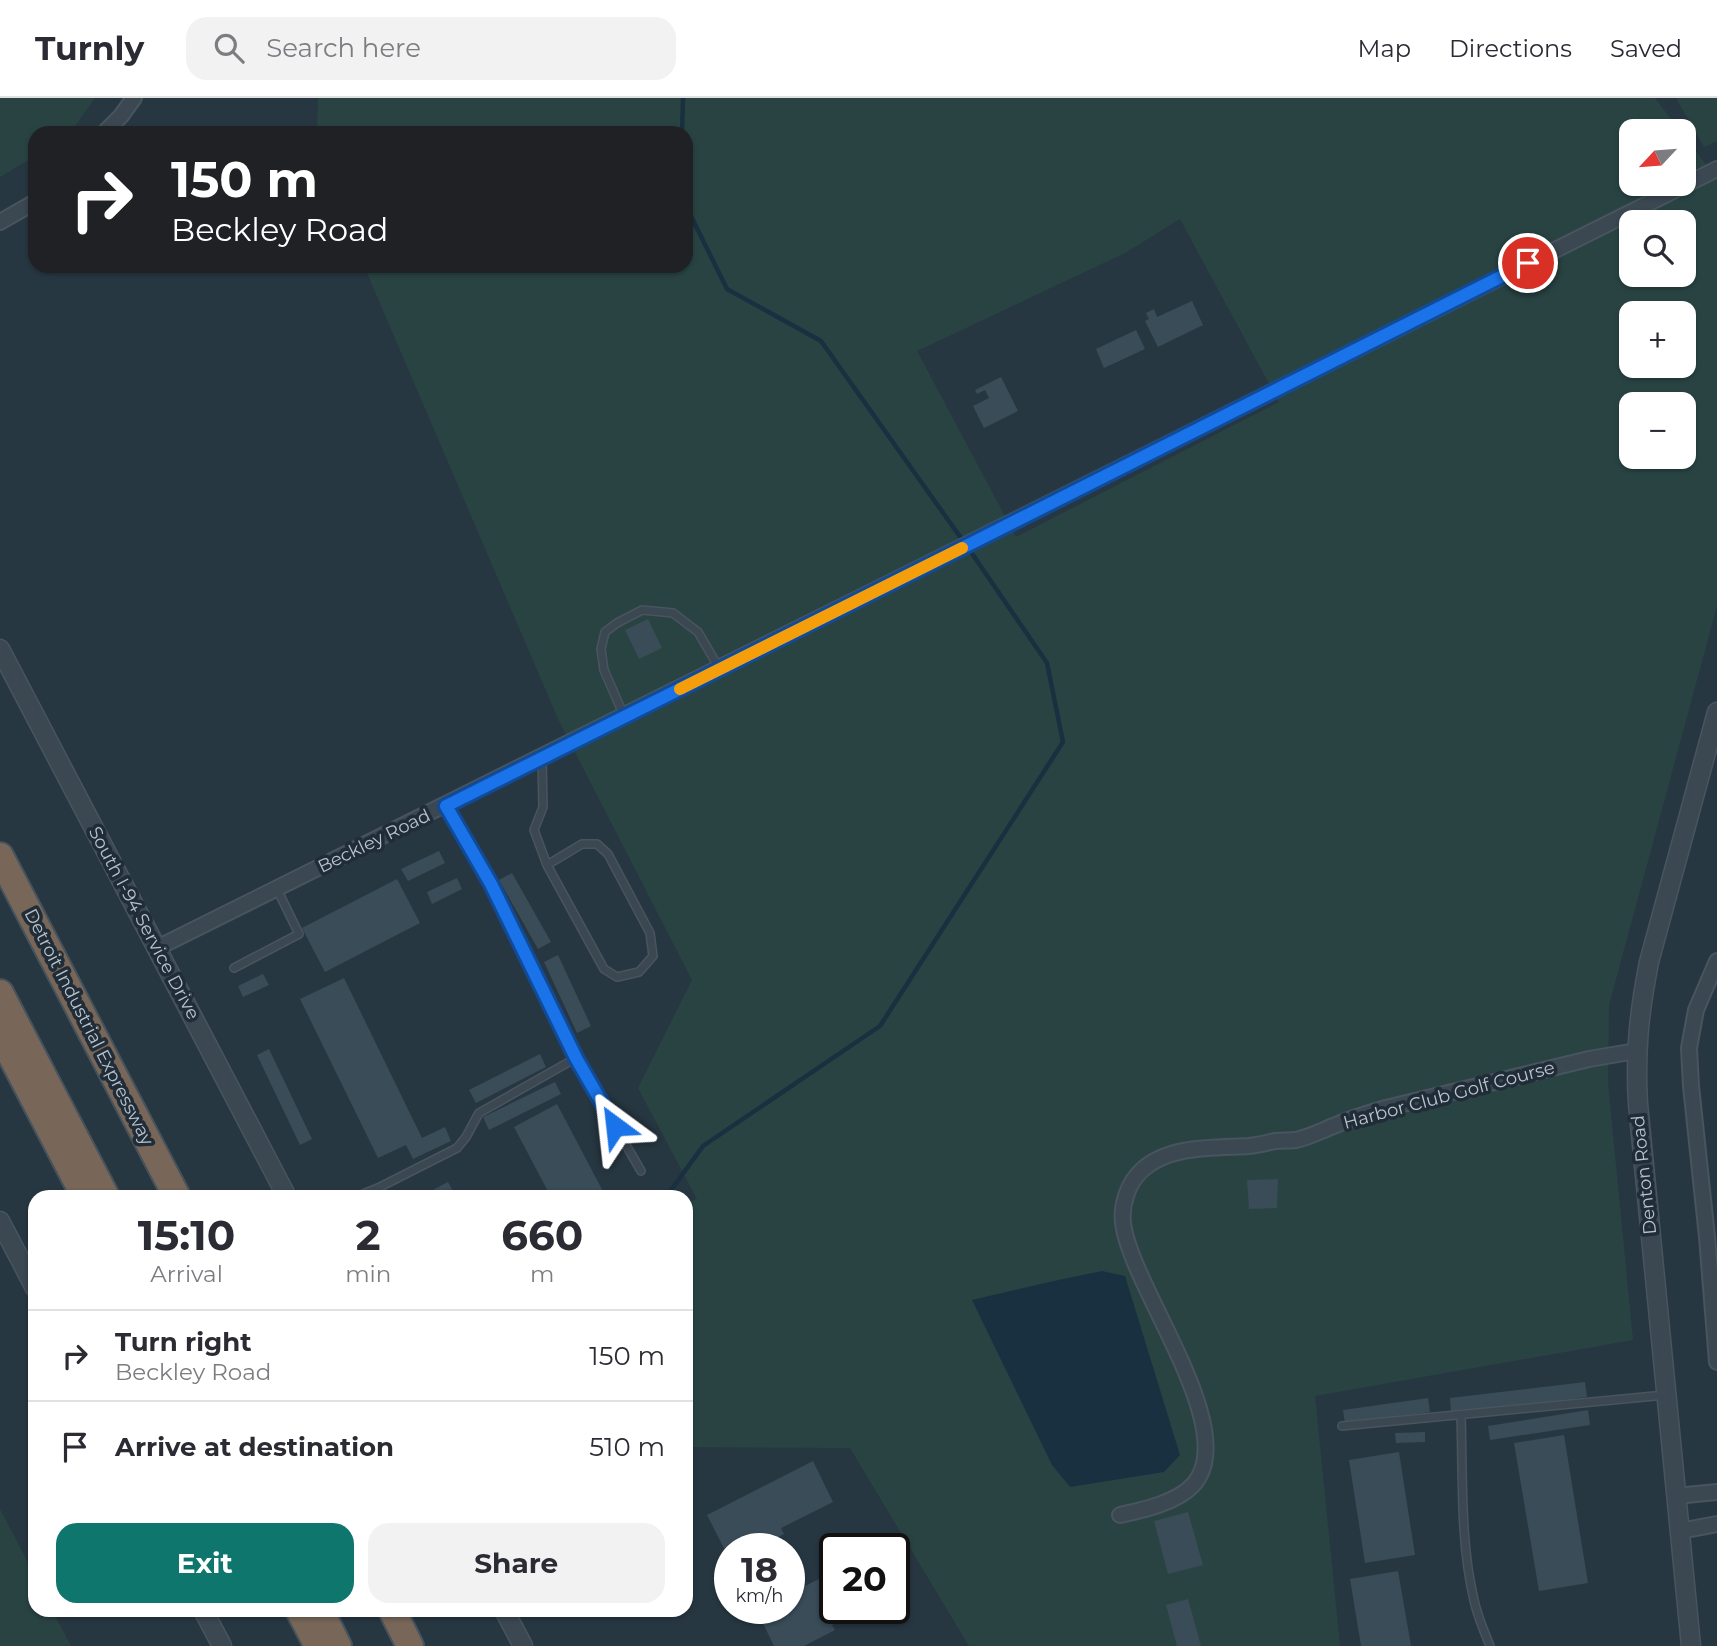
<!DOCTYPE html>
<meta charset="utf-8">
<style>
body{margin:0;font-family:Montserrat,sans-serif;background:#f2f2f3;color:#2b2b33;height:100vh;display:flex;flex-direction:column;font-size:26px;white-space:nowrap}
*{box-sizing:border-box;margin:0}
p{font-size:23px;color:#7c7c81}
.icon{flex:none;width:38px;height:38px;fill:none;stroke:currentColor;stroke-width:2;stroke-linecap:round;stroke-linejoin:round}
.map{position:relative;flex:1;overflow:hidden}
.drawer{position:absolute;left:28px;top:1092px;width:665px;height:427px;display:flex;flex-direction:column;background:#fff;border-radius:21px;box-shadow:0 2px 5px #0004}
.drawer>*{flex:none}
.top-card{position:absolute;left:28px;top:28px;width:665px;height:147px;border-radius:21px;box-shadow:0 2px 5px #0004;background:#202124;color:#fff;overflow:hidden}
.needle{width:46px;rotate:244deg}
.fabs{position:absolute;left:1619px;top:21px;display:grid;gap:14px}
.fabs a{display:grid;place-items:center;width:77px;height:77px;border-radius:14px;background:#fff;box-shadow:0 2px 5px #0004;font-size:35px}
.speed{position:absolute;left:714px;top:1435px;display:flex;gap:14px;font-size:35px;font-weight:700;text-align:center}
.speed>*{display:grid;place-content:center;width:91px;height:91px;border-radius:50%;background:#fff;box-shadow:0 2px 5px #0004;line-height:1}
.speed small{font-size:18px;font-weight:400}
.speed .limit{border:4px solid #111;border-radius:10px;background:#fff;color:#111}
.pin{position:absolute;display:grid;place-items:center;width:60px;height:60px;color:#fff;margin:-30px;border:4px solid #fff;border-radius:50%;box-shadow:0 2px 7px #0007}
.me{position:absolute;width:77px;margin:-38px;rotate:330deg;stroke-linejoin:round;filter:drop-shadow(0 0 5px #0008)}
.turn{display:flex;align-items:center;gap:24px;height:147px;padding:0 28px;font-size:32px}
.turn .icon{width:91px;height:91px;stroke-width:2.5}
.turn b{display:block;font-size:49px;line-height:60px}
.eta{display:flex;justify-content:space-evenly;align-items:center;height:119px;text-align:center}
.eta b{font-size:42px;font-weight:700;line-height:49px}
.action{display:flex;gap:14px;margin-top:auto;padding:14px 28px}
.action a{flex:1;height:80px;border-radius:21px;background:#0f766e;color:#fff;font-size:28px;font-weight:700;line-height:80px;text-align:center}
.action a+a{background:#f2f2f3;color:#2b2b33}
ul{padding:0;list-style:none}
li{display:flex;align-items:center;gap:21px;height:91px;padding:0 28px;border-top:2px solid #e1e1e2}
li div{flex:1}
li b{display:block;font-size:26px}
li em{font-style:normal}
header{display:flex;align-items:center;gap:42px;box-sizing:border-box;height:98px;padding:0 35px;background:#fff;border-bottom:2px solid #e1e1e2}
header strong{font-size:33px}
nav{display:flex;gap:38px;margin-inline-start:auto;font-size:24px}
.search{width:490px;height:63px;background:#f2f2f3;display:flex;align-items:center;gap:18px;box-sizing:border-box;padding:0 24px;border-radius:21px;color:#7c7c81;font-size:26px}
.map>svg:first-child{display:block}
.green{fill:#294343;fill-rule:evenodd}
.water{fill:#193041}
.lines{fill:none;stroke-linecap:round;stroke-linejoin:round}
.stream{stroke:#193041;stroke-width:4.5}
.building{fill:#394c58}
.service-casing{stroke:#48545e;stroke-width:10}
.minor-casing{stroke:#48545e;stroke-width:18}
.tertiary-casing{stroke:#48545e;stroke-width:21}
.motorway-casing{stroke:#46535d;stroke-width:30}
.service{stroke:#3b4852;stroke-width:7}
.minor{stroke:#3b4852;stroke-width:14}
.tertiary{stroke:#3b4852;stroke-width:18}
.motorway{stroke:#786758;stroke-width:26}
.route-casing{stroke:#114b97;stroke-width:18}
.route{stroke:#1a73e8;stroke-width:12}
.slow{stroke:#f59e0b;stroke-width:12}
.labels{text-anchor:middle;dominant-baseline:central;stroke-width:7;stroke-linejoin:round;paint-order:stroke}
.street-label{font-size:18px;fill:#b9c3cc;stroke:#202d38}
</style>
<header>
<strong>Turnly</strong>
<div class="search"><svg class="icon" aria-label="search" viewBox="0 0 24 24"><circle cx="10" cy="10" r="6"/><path d="M15 15l6 6"/></svg>Search here</div>
<nav><a>Map</a><a>Directions</a><a>Saved</a></nav>
</header>
<div class="map">
<svg width="1717" height="1548" viewBox="0 0 1717 1548">
<rect width="100%" height="100%" fill="#273742"/>
<path class="green" d="M0,0h95l-25,35h-35v23l-35,21z
M318,0h1337l25,33h-49v53h53v-48l33,43v427l-108,399 -1,78 25,257 -318,56 25,250h-371l-119,-198 -164,-1v-244l11,-4 -59,-111 54,-108 -133,-259 -195,-455h322v-133h-369zM1180,121l99,183 -263,135 -99,-186 208,-98zM1631,124h53v53h-53zM1631,215h53v53h-53zM1631,306h53v53h-53z
M1676,0h41v43l-13,6z
M0,1411l35,67v34h17l19,36h-71z"/>
<path class="water" d="M1102,1173l23,5 55,179 -16,17 -94,15 -18,-22 -80,-165 77,-18z"/>
<g class="lines">
<path class="stream" d="M682,35l1,-35
M666,1099l37,-51 177,-120 183,-284 -16,-79 -74,-108 -152,-214 -94,-52 -41,-83"/>
</g>
<path class="building" d="M1192,203l11,24 -45,22 -13,-26 4,-2 -3,-6 8,-4 3,8z
M1136,232l9,19 -41,19 -8,-19z
M1001,279l17,34 -34,17 -11,-22 16,-8 -4,-8 -8,4 -2,-4z
M648,521l14,29 -23,11 -14,-29z
M439,753l6,12 -37,18 -7,-12z
M512,775l39,69 -13,7 -39,-69z
M457,780l5,11 -30,15 -5,-12z
M397,781l23,44 -95,49 -23,-44z
M558,857l33,71 -14,7 -33,-71z
M263,876l6,11 -26,12 -5,-11z
M344,880l78,160 23,-11 6,14 -38,18 -7,-14 -28,13 -78,-159z
M269,951l43,90 -12,6 -43,-90z
M540,956l6,13 -70,36 -7,-13z
M555,984l6,12 -72,36 -6,-13z
M557,1006l49,93h-55l-37,-70z
M1278,1081l-1,29 -28,1 -2,-29z
M448,1084l8,15h-37z
M1585,1284l2,15 -136,17 -1,-16z
M1428,1300l2,14 -85,12 -2,-14z
M1588,1312l2,15 -100,15 -2,-14z
M1425,1334v10l-29,1 -1,-10z
M1564,1337l24,148 -49,8 -25,-148z
M1399,1354l16,103 -50,8 -16,-103z
M813,1363l20,41 -52,26 3,6 -30,15h-24v11l-23,-45z
M1188,1414l15,53 -35,9 -14,-53z
M835,1473v37h30l-33,17 3,5 -31,16h-30l-17,-35 4,-3h28v-14z
M1398,1473l13,75h-50l-11,-67z
M1188,1501l13,47h-24l-11,-41z"/>
<g class="lines">
<g class="service-casing">
<path id="service" d="M624,618l-20,-46 -3,-21 4,-17 12,-9 25,-13 31,3 25,19 21,36
M542,660l1,49 -9,23 13,35 57,104 13,8 22,-5 14,-16 -3,-23 -42,-79 -11,-10h-15l-35,21
M446,708l45,78 85,174 65,113
M234,870l65,-34 -22,-45
M356,1099l22,-9 79,-40 9,-11 13,-24 97,-55
M1461,1318c2,60 -1,126 13,184 3,15 10,31 16,46
M1342,1328l323,-31"/>
</g>
<g class="minor-casing">
<path id="minor" d="M104,35l17,-17 13,-18
M0,124l35,-20
M157,850c522,-256 1039,-521 1560,-779
M1717,863l-21,49 -7,38 2,38 16,151 10,125
M1676,1398l41,-4
M1120,1417c23,-5 56,-12 73,-30 50,-54 -63,-199 -70,-262 -2,-19 5,-40 19,-53 27,-25 73,-22 107,-24 9,-1 17,-3 26,-5 7,-1 14,0 21,-1 14,-3 27,-10 40,-15 16,-7 33,-12 50,-17l203,-49 47,-8
M1680,1433l37,-7"/>
</g>
<g class="tertiary-casing">
<path id="tertiary" d="M0,551l287,548
M0,1123l35,67
M203,1512l19,36
M504,1512l19,36
M1691,1548l-53,-542c-3,-52 1,-91 11,-142l68,-250"/>
</g>
<g class="motorway-casing">
<path id="motorway" d="M0,758l177,341
M0,895l106,204
M0,936l85,163
M299,1512l19,36
M320,1512l18,36
M392,1512l18,36"/>
</g>
<use href="#service" class="service"/>
<use href="#minor" class="minor"/>
<use href="#tertiary" class="tertiary"/>
<use href="#motorway" class="motorway"/>
</g>
<g class="lines">
<g class="route-casing">
<path id="route" d="M615,1028l-39,-68 -85,-174 -45,-78 520,-260 562,-283"/>
</g>
<use href="#route" class="route"/>
<path class="slow" d="M680,591l282,-141"/>
</g>
<g class="labels">
<g class="street-label">
<text transform="translate(374 743) rotate(-26)">Beckley Road</text>
<text transform="translate(144 825) rotate(62)">South I-94 Service Drive</text>
<text transform="translate(89 929) rotate(63)">Detroit Industrial Expressway</text>
<text transform="translate(1449 997) rotate(-15)">Harbor Club Golf Course</text>
<text transform="translate(1644 1077) rotate(-96)">Denton Road</text>
</g>
</g>
</svg>
<div class="fabs">
<a><svg class="needle" viewBox="-14 -14 28 28"><path d="M0-13l5 13h-10z" fill="#e53935"/><path d="M0 13l5-13h-10z" fill="#7c7c81"/></svg></a>
<a><svg class="icon" aria-label="search" viewBox="0 0 24 24"><circle cx="10" cy="10" r="6"/><path d="M15 15l6 6"/></svg></a>
<a>+</a>
<a>−</a>
</div>
<div class="speed"><div>18<small>km/h</small></div><div class="limit">20</div></div>
<div class="pin" style="left:1528px;top:165px;background:#d93025"><svg class="icon" aria-label="arrive" viewBox="0 0 24 24"><path d="M6 21V4h12l-3 4 3 4H6"/></svg></div>
<svg class="me" style="left:615px;top:1028px" viewBox="-20 -20 40 40"><path d="M0-17L14 15 0 8-14 15z" fill="#1a73e8" stroke="#fff" stroke-width="4"/></svg>
<div class="top-card">
<div class="turn"><svg class="icon" aria-label="right" viewBox="0 0 24 24"><path d="M7 20v-9h11M14 6l5 5-5 5"/></svg><div><b>150 m</b>Beckley Road</div></div>
</div>
<section class="drawer">
<div class="eta">
<div><b>15:10</b><p>Arrival</p></div>
<div><b>2</b><p>min</p></div>
<div><b>660</b><p>m</p></div>
</div>
<ul>
<li><svg class="icon" aria-label="right" viewBox="0 0 24 24"><path d="M7 20v-9h11M14 6l5 5-5 5"/></svg><div><b>Turn right</b><p>Beckley Road</p></div><em>150 m</em></li>
<li><svg class="icon" aria-label="arrive" viewBox="0 0 24 24"><path d="M6 21V4h12l-3 4 3 4H6"/></svg><div><b>Arrive at destination</b></div><em>510 m</em></li>
</ul>
<div class="action"><a>Exit</a><a>Share</a></div>
</section>
</div>
